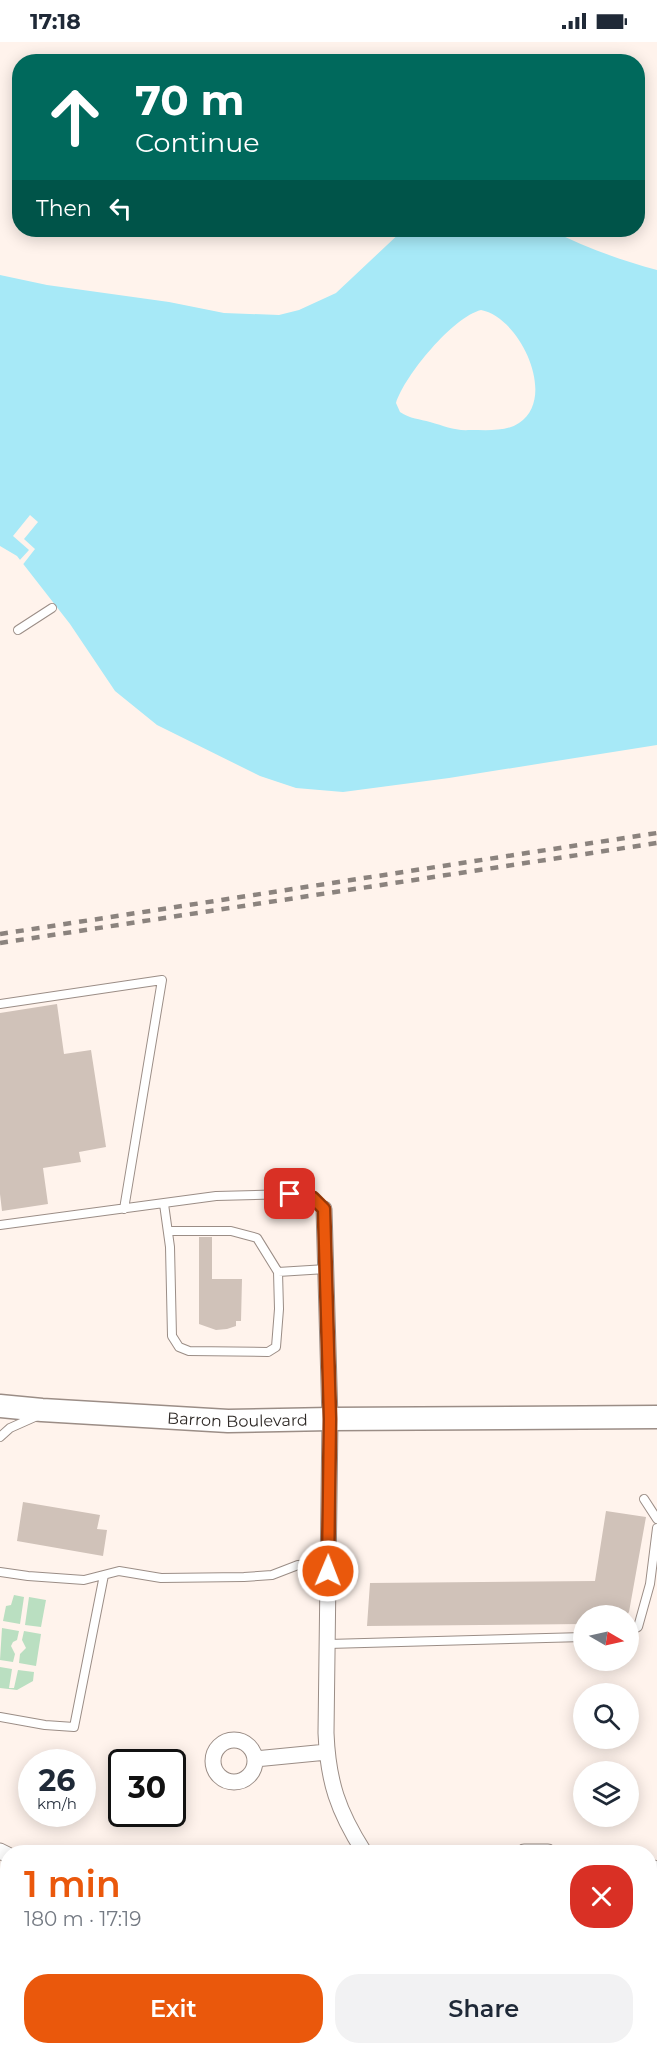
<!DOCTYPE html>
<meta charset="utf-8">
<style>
body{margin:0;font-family:Montserrat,sans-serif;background:#f2f2f3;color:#1f2937;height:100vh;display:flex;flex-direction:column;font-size:22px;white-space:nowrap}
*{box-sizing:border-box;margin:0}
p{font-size:20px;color:#747a83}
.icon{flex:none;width:33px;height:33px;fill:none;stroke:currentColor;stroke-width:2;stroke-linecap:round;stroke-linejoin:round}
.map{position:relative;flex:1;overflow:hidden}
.side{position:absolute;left:0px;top:1803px;width:657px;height:210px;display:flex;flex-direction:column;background:#fff;border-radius:24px 24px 0 0;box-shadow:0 3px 15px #0003}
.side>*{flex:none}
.top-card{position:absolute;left:12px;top:12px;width:633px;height:183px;border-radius:24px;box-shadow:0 3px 15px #0003;background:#00695c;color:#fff;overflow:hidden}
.needle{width:39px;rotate:99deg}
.fabs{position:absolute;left:573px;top:1563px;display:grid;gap:12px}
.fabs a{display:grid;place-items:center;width:66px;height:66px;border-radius:50%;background:#fff;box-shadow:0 3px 15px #0003;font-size:30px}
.speed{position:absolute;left:18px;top:1707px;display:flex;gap:12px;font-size:30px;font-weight:700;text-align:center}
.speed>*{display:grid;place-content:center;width:78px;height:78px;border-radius:50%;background:#fff;box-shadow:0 3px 15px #0003;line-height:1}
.speed small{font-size:15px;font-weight:400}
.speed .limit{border:3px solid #111;border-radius:9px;background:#fff;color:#111}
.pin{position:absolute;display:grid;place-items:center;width:51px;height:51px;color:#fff;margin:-26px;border-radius:12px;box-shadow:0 3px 9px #0006}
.me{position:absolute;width:66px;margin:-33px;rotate:1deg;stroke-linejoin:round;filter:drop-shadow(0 0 4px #0008)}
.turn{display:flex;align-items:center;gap:21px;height:126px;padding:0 24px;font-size:27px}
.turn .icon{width:78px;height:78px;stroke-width:2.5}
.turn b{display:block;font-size:42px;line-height:51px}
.then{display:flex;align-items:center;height:57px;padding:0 24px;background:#0003;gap:12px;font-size:22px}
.round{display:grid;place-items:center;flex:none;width:63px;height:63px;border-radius:24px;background:#f2f2f3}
.head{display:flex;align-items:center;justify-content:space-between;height:102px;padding:0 24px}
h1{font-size:36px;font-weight:600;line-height:45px;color:#ea580c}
.cta{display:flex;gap:12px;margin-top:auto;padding:12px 24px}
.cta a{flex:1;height:69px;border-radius:24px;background:#ea580c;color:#fff;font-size:24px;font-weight:600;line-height:69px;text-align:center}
.cta a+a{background:#f2f2f3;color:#1f2937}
.status{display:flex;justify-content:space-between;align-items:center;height:42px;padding:0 30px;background:#fff;direction:ltr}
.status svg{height:16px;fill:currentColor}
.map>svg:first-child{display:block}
.green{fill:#badfc1}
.water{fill:#a7e9f7;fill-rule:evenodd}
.pier{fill:#fff3ec}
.building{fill:#d0c2b9}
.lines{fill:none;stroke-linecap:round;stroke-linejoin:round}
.lane-casing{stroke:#9b8d86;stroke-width:10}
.street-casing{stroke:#9b8d86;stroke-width:17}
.primary-casing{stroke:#9b8d86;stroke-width:25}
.lane{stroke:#fff;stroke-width:8}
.street{stroke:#fff;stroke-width:15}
.primary{stroke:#fff;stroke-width:22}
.rail{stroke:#8b837e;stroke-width:4.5;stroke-dasharray:8 8;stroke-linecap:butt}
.route-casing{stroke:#983908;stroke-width:15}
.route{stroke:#ea580c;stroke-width:10}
.labels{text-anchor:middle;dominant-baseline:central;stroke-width:4.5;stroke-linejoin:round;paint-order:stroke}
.street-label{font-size:16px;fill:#2e2926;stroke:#fff}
</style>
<div class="status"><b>17:18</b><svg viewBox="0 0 49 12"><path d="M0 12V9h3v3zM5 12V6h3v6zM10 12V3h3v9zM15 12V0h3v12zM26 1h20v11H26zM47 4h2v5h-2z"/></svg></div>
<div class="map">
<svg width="657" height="2013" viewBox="0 0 657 2013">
<rect width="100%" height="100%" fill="#fff3ec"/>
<path class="green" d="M14,1553l10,2 -4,27 -17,-3 3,-15 5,-1z
M29,1555l17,3 -5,27 -16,-2z
M2,1586l17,3 -2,9 -4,2 -2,4 4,8 -2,8 -13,-2z
M24,1589l17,3 -5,32 -17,-3 1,-9 6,-6 -4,-8z
M0,1625l12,2 -3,19h5l4,-18 16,2 -1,9 -16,9 -17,-2z"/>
<path class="water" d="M403,188h148c33,17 69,30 106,40v475l-208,33 -106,14 -47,-4 -36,-12 -103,-51 -42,-34 -45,-67 -53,-68 -17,-10v-271l47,10 122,17 55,11 55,2 20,-5 37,-17zM481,268c39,7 77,88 38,113 -13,9 -33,7 -49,7 -16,1 -25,-4 -40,-8 -10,-3 -20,-3 -30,-10l-4,-9c9,-28 57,-86 85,-93z"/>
<path class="pier" d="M30,473l8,7 -14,17 11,10 -14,18 -3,-5 11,-12 -16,-14z"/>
<path class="building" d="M57,962l7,50 27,-4 15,97 -27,5 2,10 -38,6 5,36 -46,7 -2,-17v-181z
M199,1195h13v42h30l-1,42h-5v5l-9,3 -11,1 -17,-6z
M23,1460l77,13 -3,14 10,1 -4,26 -86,-15z
M606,1469l40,6 -17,95 -3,4h-42v8l-217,2 3,-43 225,-2z"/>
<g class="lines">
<g class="lane-casing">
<path id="lane" d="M18,588l34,-22
M0,962l162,-24 -38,229
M164,1162l6,43 2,89 7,11 10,4 79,1 8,-5 3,-38 -1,-37 -21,-34 -26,-7h-63
M0,1183l216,-29 74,-2 23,4 11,11
M278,1230l48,-3
M0,1395l10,-9 27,-12
M644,1457l13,20
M0,1530l28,4 56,4 35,-9 42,7 83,-1 28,-2 26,-10 31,-2
M628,1590l10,-5 12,-43 7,-56
M328,1602l256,-7
M0,1675l45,8 29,2 30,-152"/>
</g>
<g class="street-casing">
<path id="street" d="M324,1167l6,210 -4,314c2,49 12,78 38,119
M213 1719a21 21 0 1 1 42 0a21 21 0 1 1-42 0Z
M255,1717l72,-7
M0,1809l8,4
M524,1810h24
M650,1825l7,2
M31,2013l5,-7
M455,2013l12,-6"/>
</g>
<g class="primary-casing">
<g id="primary">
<path id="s1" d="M0,1364l42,4 186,11 102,-2 327,-2"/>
</g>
</g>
<use href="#lane" class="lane"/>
<use href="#street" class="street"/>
<use href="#primary" class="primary"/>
<path class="rail" d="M0,892l657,-101
M0,901l657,-100"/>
</g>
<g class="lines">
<g class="route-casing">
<path id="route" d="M290,1152l23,4 11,11 6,210 -2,152"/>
</g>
<use href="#route" class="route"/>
</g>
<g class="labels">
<g class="street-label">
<text stroke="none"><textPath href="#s1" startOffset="238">Barron Boulevard</textPath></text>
</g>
</g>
</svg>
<div class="fabs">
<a><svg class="needle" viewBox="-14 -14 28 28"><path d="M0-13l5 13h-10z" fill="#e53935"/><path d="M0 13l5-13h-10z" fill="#747a83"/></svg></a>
<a><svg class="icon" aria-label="search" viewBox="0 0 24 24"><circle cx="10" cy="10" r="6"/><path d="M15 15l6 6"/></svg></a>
<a><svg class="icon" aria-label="layers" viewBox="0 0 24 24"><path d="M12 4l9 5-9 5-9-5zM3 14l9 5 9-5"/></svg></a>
</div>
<div class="speed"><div>26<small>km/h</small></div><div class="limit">30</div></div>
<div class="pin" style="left:290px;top:1152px;background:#d93025"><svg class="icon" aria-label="arrive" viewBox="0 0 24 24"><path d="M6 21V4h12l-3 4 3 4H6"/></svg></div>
<svg class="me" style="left:328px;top:1529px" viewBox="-20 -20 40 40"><circle r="17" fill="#ea580c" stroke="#fff" stroke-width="3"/><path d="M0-11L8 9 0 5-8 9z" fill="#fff"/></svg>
<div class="top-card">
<div class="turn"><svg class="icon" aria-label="ahead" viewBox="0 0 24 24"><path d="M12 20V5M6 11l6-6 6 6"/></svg><div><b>70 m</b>Continue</div></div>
<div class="then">Then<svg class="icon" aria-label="left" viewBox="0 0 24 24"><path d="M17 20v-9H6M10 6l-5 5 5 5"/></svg></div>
</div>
<section class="side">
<div class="head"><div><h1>1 min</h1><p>180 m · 17:19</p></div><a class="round" style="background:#d93025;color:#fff"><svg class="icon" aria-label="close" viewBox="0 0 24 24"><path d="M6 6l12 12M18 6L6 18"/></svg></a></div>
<div class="cta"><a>Exit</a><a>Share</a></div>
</section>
</div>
